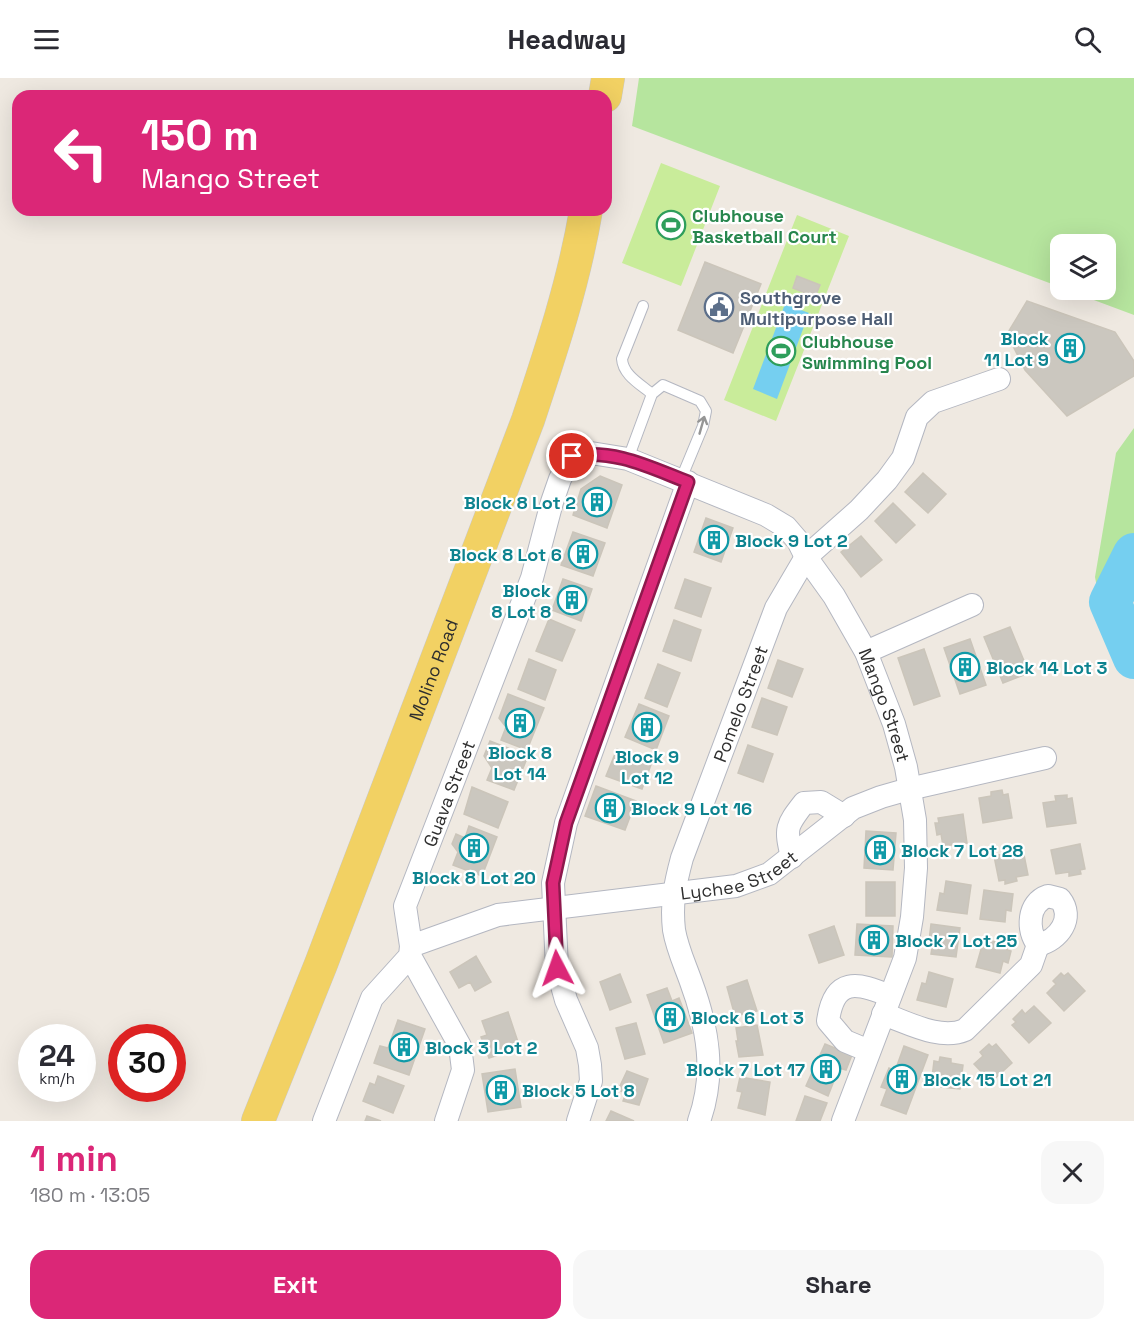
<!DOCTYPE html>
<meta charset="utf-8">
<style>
body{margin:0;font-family:"Space Grotesk",sans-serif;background:#f7f7f7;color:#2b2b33;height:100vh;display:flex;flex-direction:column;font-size:22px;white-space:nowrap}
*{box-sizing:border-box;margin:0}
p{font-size:20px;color:#7c7c81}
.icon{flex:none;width:33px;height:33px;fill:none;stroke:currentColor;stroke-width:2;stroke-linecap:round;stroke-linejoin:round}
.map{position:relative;height:1043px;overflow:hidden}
.drawer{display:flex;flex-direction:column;background:#fff;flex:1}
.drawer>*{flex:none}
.banner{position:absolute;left:12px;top:12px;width:600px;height:126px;border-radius:18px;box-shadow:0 6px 24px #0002;background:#db2777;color:#fff;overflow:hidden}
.buttons{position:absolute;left:1050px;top:156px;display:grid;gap:12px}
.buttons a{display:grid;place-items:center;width:66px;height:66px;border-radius:12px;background:#fff;box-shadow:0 6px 24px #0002;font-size:30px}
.speed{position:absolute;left:18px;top:946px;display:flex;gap:12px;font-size:30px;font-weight:700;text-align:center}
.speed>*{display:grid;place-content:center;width:78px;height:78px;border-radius:50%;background:#fff;box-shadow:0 6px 24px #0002;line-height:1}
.speed small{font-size:15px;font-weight:400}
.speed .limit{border:9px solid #d22;background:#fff;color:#111}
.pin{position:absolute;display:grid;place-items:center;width:51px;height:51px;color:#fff;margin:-26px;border:3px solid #fff;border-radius:50%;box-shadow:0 2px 6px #0007}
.me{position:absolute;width:66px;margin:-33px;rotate:356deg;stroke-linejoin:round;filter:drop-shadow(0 0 4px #0008)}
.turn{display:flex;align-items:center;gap:21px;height:126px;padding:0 30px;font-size:27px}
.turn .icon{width:78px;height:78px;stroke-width:2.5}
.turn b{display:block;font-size:42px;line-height:51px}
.round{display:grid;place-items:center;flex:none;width:63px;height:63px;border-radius:18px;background:#f7f7f7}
.head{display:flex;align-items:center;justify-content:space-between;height:102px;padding:0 30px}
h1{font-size:36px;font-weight:800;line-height:45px;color:#db2777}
.action{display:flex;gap:12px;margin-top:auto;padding:12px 30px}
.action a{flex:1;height:69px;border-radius:18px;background:#db2777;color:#fff;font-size:24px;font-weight:800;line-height:69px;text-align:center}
.action a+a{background:#f7f7f7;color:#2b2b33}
header{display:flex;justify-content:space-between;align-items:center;height:78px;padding:0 30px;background:#fff;font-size:27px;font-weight:800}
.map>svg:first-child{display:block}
.green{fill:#b6e59e}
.pitch{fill:#c9ec9a}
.water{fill:#75cff0}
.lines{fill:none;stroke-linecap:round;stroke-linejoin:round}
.river{stroke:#75cff0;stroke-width:42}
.building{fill:#cbc7bf;stroke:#cbc5ba;stroke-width:1.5}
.lane-casing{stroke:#b4b7c1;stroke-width:12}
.street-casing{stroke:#b4b7c1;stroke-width:24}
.primary-casing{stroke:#c9c9c9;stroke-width:34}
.lane{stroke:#fff;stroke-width:10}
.street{stroke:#fff;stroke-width:22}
.primary{stroke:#f2d163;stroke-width:33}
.oneway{stroke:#969696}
.route-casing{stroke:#8e194d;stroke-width:15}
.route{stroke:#db2777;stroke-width:10}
.labels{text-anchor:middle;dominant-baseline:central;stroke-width:4.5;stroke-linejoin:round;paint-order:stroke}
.leisure-label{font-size:18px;font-weight:bold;fill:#27864d;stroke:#fff;text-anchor:start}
.service-label{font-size:18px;font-weight:bold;fill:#4e5e75;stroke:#fff;text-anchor:start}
.culture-label{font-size:18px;font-weight:bold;fill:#0d838f;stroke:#fff;text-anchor:start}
.street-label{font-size:18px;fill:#2e2e2e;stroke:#fff}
</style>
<header><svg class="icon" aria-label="menu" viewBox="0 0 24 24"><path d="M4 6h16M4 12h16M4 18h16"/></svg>Headway<svg class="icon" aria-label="search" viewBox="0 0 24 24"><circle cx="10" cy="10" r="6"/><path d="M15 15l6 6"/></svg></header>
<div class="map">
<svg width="1134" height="1043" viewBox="0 0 1134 1043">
<rect width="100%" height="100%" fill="#efe9e1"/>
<path class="green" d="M639,0h495v237l-67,-25h39v-46h-46v43l-428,-161z
M1134,350v158l-15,18 15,20v52l-13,-20 -19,-41 -7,-38 21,-124z"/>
<path class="pitch" d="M661,85l59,23 -39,100 -59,-23z
M797,137l52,21 -73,185 -52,-21z"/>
<path class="water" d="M785,226l24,9 -32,86 -24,-10z"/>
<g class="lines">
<path class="river" d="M1134,476l-24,48 24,56"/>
</g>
<path class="building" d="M705,184l56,22 -28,69 -55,-23z
M797,198l23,9 -5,12 -22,-9z
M1027,223l88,31 19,29v15l-67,40 -42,-46 -18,-36z
M923,395l23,21 -18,19 -23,-21z
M600,398l22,9 -15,43 -34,-13 8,-26z
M893,425l22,22 -19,18 -21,-22z
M706,440l27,10 -12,34 -27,-10z
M573,454l32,11 -12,33 -32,-11z
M861,458l21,24 -21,17 -20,-25z
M563,501l29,10 -11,32 -29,-11z
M685,501l26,9 -10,29 -26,-9z
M549,541l26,11 -13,31 -26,-10z
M674,542l27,10 -10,31 -28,-10z
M1010,549l19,46 -26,10 -19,-46z
M970,561l16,46 -26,9 -16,-46z
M924,571l16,47 -26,9 -16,-47z
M529,581l27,11 -11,30 -27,-11z
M778,582l25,9 -11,28 -24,-9z
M658,586l22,9 -13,34 -22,-9z
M508,616l36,14 -17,42 -26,-10 5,-13 -7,-9z
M762,620l25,9 -10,28 -25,-8z
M639,626l30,12 -13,34 -31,-13z
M490,663l38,15 -14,34 -27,-10 5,-12 -8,-12z
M748,667l25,9 -10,28 -25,-9z
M617,671l35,13 -10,27 -36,-13z
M596,708l40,15 -11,29 -40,-14z
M472,709l36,15 -10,26 -34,-14z
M1002,712l1,5 5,-1 4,24 -29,5 -4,-25 12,-2v-4z
M1067,717v4l5,-1 4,25 -29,4 -4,-24 13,-2 -1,-5z
M963,736l4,29 -24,3 -2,-12 -4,1 -2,-12h4l-1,-5z
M469,748l28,11 -15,39 -29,-11 5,-13 -6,-8 4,-10 9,4z
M866,753l30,2 -3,37 -29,-2z
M1080,766l5,25 -5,1 1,4 -12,2v-4l-13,2 -5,-24z
M1023,772l5,25 -12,2 1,4 -12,3v-4l-6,1 -5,-25z
M946,803l25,4 -4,29 -30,-4 3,-17 4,1z
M866,804h29v34h-29z
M984,812l29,4 -2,17 -5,-1 -1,12 -25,-3z
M857,846l36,2 -1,31 -37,-2z
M931,846l29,4 -4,29 -25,-3 2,-13h-4z
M834,848l10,29 -25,8 -10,-28z
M984,861l24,6 -1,5 4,1 -3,12 -5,-2 -3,12 -24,-6z
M476,878l15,26 -16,9 -5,-9 -11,6 -9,-16z
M929,894l24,7 -7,28 -29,-7 5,-17 4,1z
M1061,895l3,3 4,-3 17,18 -21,20 -17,-18 9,-9 -3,-3z
M620,896l11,28 -21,8 -10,-28z
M747,902l10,31 -22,5 -8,-29z
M667,910l5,13 7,-3 13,35 -28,10 -17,-48z
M1034,928l17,17 -22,20 -17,-18 4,-3 -3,-3 9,-9 3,4z
M508,934l12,36 -31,10 -8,-21 6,-2 -5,-14z
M398,942l27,9 -16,46 -35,-12 6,-17 8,2z
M636,945l9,31 -20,5 -9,-31z
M757,947l6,30 -24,2 -3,-16h2l-2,-13z
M825,966l27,11 -6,15 -7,-2 -11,28 -22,-10z
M989,966l3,3 4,-3 16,19 -21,19 -17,-18 9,-8 -3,-4z
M904,968l24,9 -22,59 -25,-9 6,-16 -6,-2 8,-19 6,3z
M940,979l11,2v4l12,2 -3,24 -29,-3 3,-25 5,1z
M515,991l6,38 -33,5 -6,-38z
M627,993l21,8 -9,26 -16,-4 3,-8 -8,-3z
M378,998l26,10 -11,27 -30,-12 7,-18 5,2z
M740,999l30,5 -5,33 -27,-7 4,-16 -5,-1z
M805,1018l22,7 -7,18h-24z
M611,1033l23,10h-28z
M367,1038l14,5h-16z"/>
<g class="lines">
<g class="lane-casing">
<path id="lane" d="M643,228l-21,53c1,16 18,25 30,35
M628,381l24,-65 11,-9 37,16 6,10 -3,15 -22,53"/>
</g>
<g class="street-casing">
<g id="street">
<path d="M866,574l106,-47"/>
<path d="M792,779c-7,-29 -6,-31 12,-54l17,-1 23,14"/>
<path d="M1048,818l12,3c15,19 -1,41 -22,46 -11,-15 -11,-42 10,-49z"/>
<path id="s1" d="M411,868l87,-31 238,-29 33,-12 84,-66 28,-11 28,-8 136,-31"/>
<path d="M410,878l50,90 3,24 -17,51"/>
<path d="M883,936c24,8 57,27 82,16l66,-65 7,-20"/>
<path d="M869,973l-24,-10 -17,-20c6,-44 29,-39 62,-25"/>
<path id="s2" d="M324,1043l48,-123 38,-42 1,-10 -6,-40 127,-328 20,-76 8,-23 12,-23 19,-3 37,6 138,56 20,12 12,14 8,16 28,39 32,56 28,72 12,43 9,53 1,48 -4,49 -7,41 -62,163"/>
<path d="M578,1043l13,-40 -1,-16 -3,-17 -21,-48 -9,-32 -4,-85 13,-60 122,-341"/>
<path id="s3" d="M699,1043c17,-47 9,-93 -8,-139 -6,-17 -14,-34 -17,-52 -3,-27 1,-46 8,-72l94,-250 30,-51 53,-47 28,-30 16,-22 14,-41 16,-15 66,-23"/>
</g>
</g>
<g class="primary-casing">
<g id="primary">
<path d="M605,18l3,-18"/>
<path id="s4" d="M258,1043l63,-157 207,-544c23,-69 46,-138 58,-210"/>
</g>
</g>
<use href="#lane" class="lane"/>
<use href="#street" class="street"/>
<use href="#primary" class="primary"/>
</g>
<defs><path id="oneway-shaft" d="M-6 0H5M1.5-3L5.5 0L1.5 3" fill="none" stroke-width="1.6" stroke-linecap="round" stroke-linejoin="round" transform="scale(1.5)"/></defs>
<use class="oneway" href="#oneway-shaft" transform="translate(702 347) rotate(-74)"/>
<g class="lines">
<g class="route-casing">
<path id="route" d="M557,890l-4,-85 13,-60 122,-341c-39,-15 -73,-33 -116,-26"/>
</g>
<use href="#route" class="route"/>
</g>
<defs>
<g id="stadium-ring" transform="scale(1.5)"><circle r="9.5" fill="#fff" stroke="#2e9e5b" stroke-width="1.5"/><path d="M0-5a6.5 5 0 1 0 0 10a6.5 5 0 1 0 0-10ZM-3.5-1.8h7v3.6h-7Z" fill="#2e9e5b"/></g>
<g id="civic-ring" transform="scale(1.5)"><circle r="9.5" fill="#fff" stroke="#5c6f8a" stroke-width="1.5"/><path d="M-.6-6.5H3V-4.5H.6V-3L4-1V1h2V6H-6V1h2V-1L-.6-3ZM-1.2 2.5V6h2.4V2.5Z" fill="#5c6f8a"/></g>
<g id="building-ring" transform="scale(1.5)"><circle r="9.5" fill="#fff" stroke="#0f9aa8" stroke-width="1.5"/><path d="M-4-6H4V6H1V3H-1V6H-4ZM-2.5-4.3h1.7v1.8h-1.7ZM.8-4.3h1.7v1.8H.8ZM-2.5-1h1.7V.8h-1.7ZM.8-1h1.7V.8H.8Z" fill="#0f9aa8"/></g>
</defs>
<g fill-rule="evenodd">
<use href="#stadium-ring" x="671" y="147"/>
<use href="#civic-ring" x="719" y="229"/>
<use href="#building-ring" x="1070" y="270"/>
<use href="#stadium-ring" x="781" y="273"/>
<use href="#building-ring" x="597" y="424"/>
<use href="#building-ring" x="714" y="462"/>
<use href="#building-ring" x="583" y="476"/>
<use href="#building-ring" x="572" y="522"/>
<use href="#building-ring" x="965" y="589"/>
<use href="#building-ring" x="520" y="645"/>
<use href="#building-ring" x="647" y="649"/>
<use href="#building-ring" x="610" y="730"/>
<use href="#building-ring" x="474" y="770"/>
<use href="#building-ring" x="880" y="772"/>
<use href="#building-ring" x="874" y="862"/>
<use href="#building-ring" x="670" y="939"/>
<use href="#building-ring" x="404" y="969"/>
<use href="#building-ring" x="826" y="991"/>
<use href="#building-ring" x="902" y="1001"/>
<use href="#building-ring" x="501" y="1012"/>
</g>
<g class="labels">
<g class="leisure-label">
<text x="692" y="137">Clubhouse<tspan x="692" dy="21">Basketball Court</tspan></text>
<text x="802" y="263">Clubhouse<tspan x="802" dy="21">Swimming Pool</tspan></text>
</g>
<g class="service-label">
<text x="740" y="219">Southgrove<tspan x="740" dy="21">Multipurpose Hall</tspan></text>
</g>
<g class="culture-label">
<text x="1049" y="260" text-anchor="end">Block<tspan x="1049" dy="21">11 Lot 9</tspan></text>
<text x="576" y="424" text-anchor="end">Block 8 Lot 2</text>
<text x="735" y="462">Block 9 Lot 2</text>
<text x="562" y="476" text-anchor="end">Block 8 Lot 6</text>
<text x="551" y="512" text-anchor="end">Block<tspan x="551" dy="21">8 Lot 8</tspan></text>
<text x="986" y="589">Block 14 Lot 3</text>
<text x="520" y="674" text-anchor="middle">Block 8<tspan x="520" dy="21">Lot 14</tspan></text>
<text x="647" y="678" text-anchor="middle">Block 9<tspan x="647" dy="21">Lot 12</tspan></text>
<text x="631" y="730">Block 9 Lot 16</text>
<text x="901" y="772">Block 7 Lot 28</text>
<text x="474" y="799" text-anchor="middle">Block 8 Lot 20</text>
<text x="895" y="862">Block 7 Lot 25</text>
<text x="691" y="939">Block 6 Lot 3</text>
<text x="425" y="969">Block 3 Lot 2</text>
<text x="805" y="991" text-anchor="end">Block 7 Lot 17</text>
<text x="923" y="1001">Block 15 Lot 21</text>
<text x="522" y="1012">Block 5 Lot 8</text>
</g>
<g class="street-label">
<text stroke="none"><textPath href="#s4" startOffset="484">Molino Road</textPath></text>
<text stroke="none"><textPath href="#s3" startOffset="435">Pomelo Street</textPath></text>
<text stroke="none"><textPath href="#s2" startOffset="1154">Mango Street</textPath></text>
<text stroke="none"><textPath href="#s2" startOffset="360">Guava Street</textPath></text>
<text stroke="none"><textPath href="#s1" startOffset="338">Lychee Street</textPath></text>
</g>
</g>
</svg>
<div class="buttons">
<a><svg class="icon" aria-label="layers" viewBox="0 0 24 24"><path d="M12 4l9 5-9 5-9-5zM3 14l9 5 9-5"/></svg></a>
</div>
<div class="speed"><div>24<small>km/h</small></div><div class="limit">30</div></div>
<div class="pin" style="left:572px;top:378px;background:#d93025"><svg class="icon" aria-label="arrive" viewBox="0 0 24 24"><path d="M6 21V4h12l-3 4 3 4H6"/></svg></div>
<svg class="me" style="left:557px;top:890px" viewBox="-20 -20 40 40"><path d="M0-17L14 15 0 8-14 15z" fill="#db2777" stroke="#fff" stroke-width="4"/></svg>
<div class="banner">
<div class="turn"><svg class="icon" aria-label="left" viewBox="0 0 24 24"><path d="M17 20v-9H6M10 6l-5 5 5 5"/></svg><div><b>150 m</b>Mango Street</div></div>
</div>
</div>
<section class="drawer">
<div class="head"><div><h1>1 min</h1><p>180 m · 13:05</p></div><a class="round"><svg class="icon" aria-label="close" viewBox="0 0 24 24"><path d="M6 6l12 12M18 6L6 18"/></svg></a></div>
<div class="action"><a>Exit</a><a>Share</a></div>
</section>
